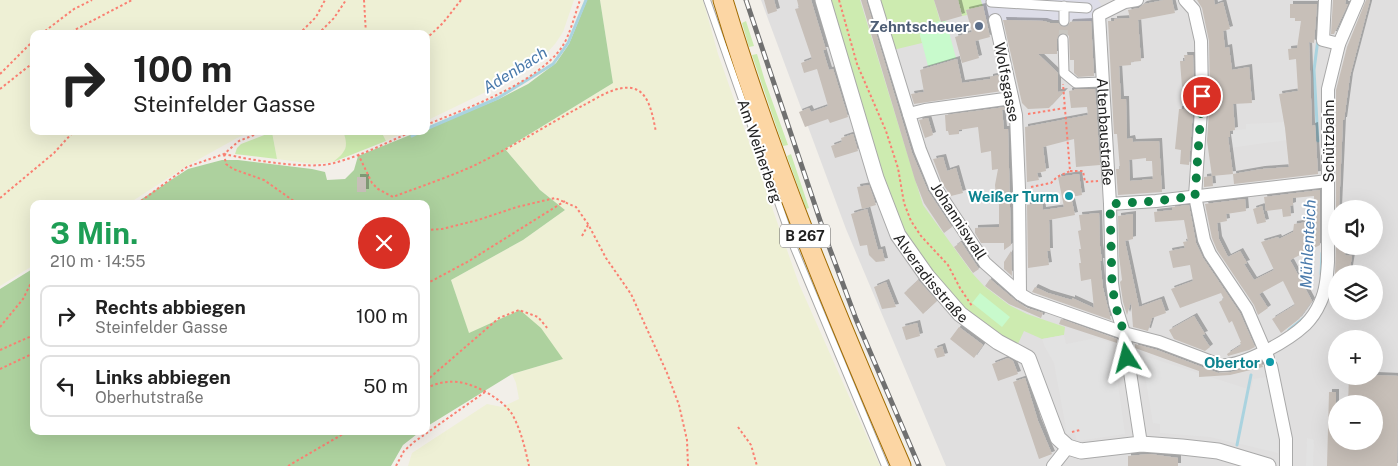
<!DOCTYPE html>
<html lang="de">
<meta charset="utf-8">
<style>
body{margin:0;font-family:"Public Sans",sans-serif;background:#f6f6f6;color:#222;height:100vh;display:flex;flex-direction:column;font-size:19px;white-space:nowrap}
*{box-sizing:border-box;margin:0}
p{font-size:16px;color:#767676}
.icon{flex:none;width:28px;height:28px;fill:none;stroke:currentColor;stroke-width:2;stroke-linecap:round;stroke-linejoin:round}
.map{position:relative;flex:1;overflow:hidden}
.drawer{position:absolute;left:30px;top:200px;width:400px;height:235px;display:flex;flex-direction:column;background:#fff;border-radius:10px;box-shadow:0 5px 20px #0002}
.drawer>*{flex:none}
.banner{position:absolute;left:30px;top:30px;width:400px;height:105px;border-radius:10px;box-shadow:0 5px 20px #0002;background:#fff;color:#222;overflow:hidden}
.fabs{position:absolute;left:1328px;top:200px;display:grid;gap:10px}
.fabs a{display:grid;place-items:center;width:55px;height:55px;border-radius:50%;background:#fff;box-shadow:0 5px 20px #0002;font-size:25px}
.pin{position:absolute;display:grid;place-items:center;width:42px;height:42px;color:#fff;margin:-21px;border:2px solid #fff;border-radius:50%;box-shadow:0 1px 5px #0007}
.me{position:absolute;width:55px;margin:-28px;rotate:351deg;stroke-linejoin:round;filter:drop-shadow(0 0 4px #0008)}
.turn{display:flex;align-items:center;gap:18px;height:105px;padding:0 20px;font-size:22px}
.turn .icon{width:65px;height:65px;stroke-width:2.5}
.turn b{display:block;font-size:35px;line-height:42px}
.round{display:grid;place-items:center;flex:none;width:52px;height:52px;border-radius:26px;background:#f6f6f6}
.headline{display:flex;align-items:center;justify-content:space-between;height:85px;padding:0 20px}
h1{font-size:30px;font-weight:700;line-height:38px;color:#1e9e55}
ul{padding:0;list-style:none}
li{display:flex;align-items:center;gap:15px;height:62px;margin:0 10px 8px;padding:0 10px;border:2px solid #e0e0e0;border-radius:10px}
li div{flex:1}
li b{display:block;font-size:19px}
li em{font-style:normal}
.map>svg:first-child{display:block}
.residential{fill:#e0dfdf;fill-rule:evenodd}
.farmland{fill:#eef0d5}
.grass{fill:#cdebb0}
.forest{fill:#add19e}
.park{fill:#c8facc}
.parking{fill:#e2e2e2}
.plaza{fill:#dddde8}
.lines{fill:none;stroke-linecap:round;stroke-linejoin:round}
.stream{stroke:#aad3df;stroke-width:3}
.building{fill:#c7bfb8;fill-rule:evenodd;filter:url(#shadow)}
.pedestrian-tunnel{stroke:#c8c6c1;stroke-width:9;stroke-dasharray:9 4.5;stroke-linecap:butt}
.service-casing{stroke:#a9a9a9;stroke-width:8}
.pedestrian-casing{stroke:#a9a9a9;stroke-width:11}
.minor-casing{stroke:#a9a9a9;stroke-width:14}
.tertiary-casing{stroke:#a9a9a9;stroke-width:17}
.primary-casing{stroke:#a06b00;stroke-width:21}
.path{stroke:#fa8072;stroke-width:2;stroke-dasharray:2.5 2.5;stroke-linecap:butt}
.service{stroke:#fff;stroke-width:6}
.pedestrian{stroke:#fff;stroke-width:9}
.minor{stroke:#fff;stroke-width:12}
.tertiary{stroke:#fff;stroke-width:15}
.primary{stroke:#fcd6a4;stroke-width:19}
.rail-casing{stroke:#707070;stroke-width:5}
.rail{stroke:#fff;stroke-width:3;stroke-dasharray:9;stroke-linecap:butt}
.route{stroke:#0b8043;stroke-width:9;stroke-dasharray:0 16.2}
.service-dot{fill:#5c6f8a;stroke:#fff;stroke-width:2}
.culture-dot{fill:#0f9aa8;stroke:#fff;stroke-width:2}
.labels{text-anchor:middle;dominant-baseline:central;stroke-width:4;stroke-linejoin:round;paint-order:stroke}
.shield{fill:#fff;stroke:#646464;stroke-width:1}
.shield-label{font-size:14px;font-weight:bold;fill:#222}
.service-label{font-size:15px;font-weight:bold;fill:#4e5e75;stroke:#fff;text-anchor:end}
.street-label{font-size:15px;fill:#222;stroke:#fff}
.culture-label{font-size:15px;font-weight:bold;fill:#0d838f;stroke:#fff;text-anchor:end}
.water-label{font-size:16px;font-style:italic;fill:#4a7aab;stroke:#fff}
</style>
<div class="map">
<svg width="1398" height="466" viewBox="0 0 1398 466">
<defs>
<filter id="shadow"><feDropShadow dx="3" dy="-3" stdDeviation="0" flood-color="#0004"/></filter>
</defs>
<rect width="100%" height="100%" fill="#f2efe9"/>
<path class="residential" d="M761,0h637v466h-452l-100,-237zM1336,209h38v37h-38zM1336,274h38v37h-38zM1336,339h38v37h-38zM1336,404h38v37h-38z"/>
<path class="farmland" d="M0,0h574l-11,32 -8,12 -12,13 -22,18 -95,46v-87h-392v97h219l-16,7 -52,29 -57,37h-94v61l-34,21z
M600,0h103l15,54 81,230 81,182h-472l4,-13 75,-49 15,3 17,-8 -3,-16 -4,-9 51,-15 -94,-25 -18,-54 72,-40 42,-30 -25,-20 -35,-41 108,-66z
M272,131h71l4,10 -3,13 -11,8 -20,2 -36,-5z
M381,131h25l-20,10z"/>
<path class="grass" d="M825,0h35l63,205 50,69 11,12 25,19 18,9 38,13 -1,8 -22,4 -18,-8 -7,15 -54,-34 -61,-80z
M878,0h56l6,21 -22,6 4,16 -29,7z
M958,0h23l2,6 -17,4 1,5 -5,1z
M746,21l8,25 -5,1 -7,-24z
M757,54l8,27 23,64 -5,1 -31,-91z
M343,131h38l5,10 -53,21c13,-10 16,-15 10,-31z
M272,132l5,27 -42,-5 2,-6 4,-4z
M791,154l18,54 -3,1 -19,-53z"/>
<path class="forest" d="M587,0h13l13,83 -108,66 35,41 25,20 -42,30 -72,40 18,53 51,-23 21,18 22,31 -51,15 -86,53v-223h-292l54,-35 34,-9h16l74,9 13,3 2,8 18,-1 9,-9 4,-14 62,-25h6v-2l73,-30 29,-15 28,-21 13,-19z
M34,268v163h387l-18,14 -12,21h-391v-177z"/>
<path class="park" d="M940,21h6l10,37 -28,8 -10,-39z
M980,293l30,24 -8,10 -30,-24z"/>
<path class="parking" d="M1284,122l3,18 -57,8 -2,-11 2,-1v-5l16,-2v-5z
M1064,335l2,9 30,-6 16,5 13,91 -48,7 -2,-8 -8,1 -13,-71 -9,-16 -3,-8z
M1145,356l106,34 2,-11 14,-2 10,43 1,33 -68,-16 -50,-4v-9l-7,-1 -10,-59z
M1307,438l7,2 -1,26h-7z"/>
<path class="plaza" d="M981,0h117l3,4 -2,11 -5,6 -107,-1z"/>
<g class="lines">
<path class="stream" d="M1318,39l-4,31 4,71
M426,129l72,-31 55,-34 15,-21 18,-43
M412,136l10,-5
M1321,274l1,-21
M1289,330l15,-12
M1237,445l14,-70"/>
</g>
<path class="building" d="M764,0h10l3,11 -9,3z
M797,0h14l15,50h-3l6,20 4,-1 15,48 -18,6 -2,-4 -23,8 -6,-15 10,-4 2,4 17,-6 -11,-37 -13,4 -3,-10 11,-4 -17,-50 4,-1z
M861,0h5l46,153 16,38 24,36 -8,6 -20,-30 -9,-23z
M934,0h24l4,16 -21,6z
M1164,0h8l3,13 -37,7 3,41 -10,1v3l-12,1 2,33h5l1,40 5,-1 1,4 26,-1 3,51 -44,3 -2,-26h4l-3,-35h-3l-6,-113h6v-2l16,-1 -2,-8 11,-2 5,-4zM1146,158v3h6l1,18 -23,2 -1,-21z
M1197,0h17l1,5 8,-3 7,27 -7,2 2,17 4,-1 3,23 17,-3 3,36 -19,1 2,26 -5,1v6h-2l5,37 -21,2 -5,-35 3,-45 -1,-55 -7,-33z
M1333,0h13l-1,4h3l-14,30h-3z
M1366,0h4l-20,76 -6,44h-1l-4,89h-3v27v-146l11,-43z
M1290,4h27l-3,39 -5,-1 3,84 3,-1 3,49 -84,10 -1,-10 29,-5 27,-2 -4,-39 -6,-34 19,-3 -2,-32 -7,1 -1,-11 9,-1 4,-27h-6v-3h-5z
M983,6l7,31 -15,4 4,17 -17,5 -7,-26 17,-5 -6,-22z
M1003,20l41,1 6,2h8l6,4 4,-1 2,-4 21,-1 3,55 -16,1 -4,-4v-13h-4l-1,-24 -3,-3h-6l-3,6v15h-19l20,19v19l7,-1 -16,17 -21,1 -6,-6z
M1184,55h9l1,41 -5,69 -9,-1 1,-14 -6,-1 4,-40h5v-23l-2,1 -2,-26h5z
M957,59l5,24 28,-4v-2l9,-2 3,16 -88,13 -3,-10 13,-2 -4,-22z
M1074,89h21l5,76 -24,2 -2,-28 -31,8 3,24 -9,2 2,7 -12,2 -2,-55 63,-12 -1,-8 -16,1 -2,-17 5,-1z
M1006,107v2l-4,1 2,19h4l3,116 -7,5v-7h-23l-6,-10v-5l24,-1v-32l-3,1 -1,-11 3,-16 -6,1 -1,-19 -10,2 -3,-26 -19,3v4l-10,1 -1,-4h-2l-1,-16z
M928,118l5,17 -8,3 -6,-18z
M853,134l5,17 -23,7 -4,-12 11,-4 -1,-4z
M943,157l4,14 9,-3 7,25 -12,3 -9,-13 -9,-24z
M1079,174l3,21 -11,2 4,18 -26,5 1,31h-3l2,14 -21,3 -1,-63 15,-3 1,8 21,-3 -6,-30z
M1212,176l1,10 -9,1v-10z
M357,177h9v15h-9z
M869,185l7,20 -14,4 -5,-22z
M1320,190v55l-30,15 22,41 -13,18 -18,14 -9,-14 23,-14 -12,-24 -24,13 9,14 -10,7 -4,-10 -37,-55 -5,-12 -7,-34 40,-5 1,12 -20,3 1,7 -10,2 2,16 9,18 12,-6 7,12 -3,1 10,16 20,-10 -13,-28 17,-5 1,2 14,-7 1,-8 21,-3 -1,-25 -21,2v7l-3,1 1,10 -8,1 -1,-8 -16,2 -2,-14z
M1189,205l7,38 7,15 37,55 15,34 -6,3 -21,6 -1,-2 14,-9 -1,-3h1l-9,-21 -3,2 -10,-21 5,-3 -3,-6 -41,15 -9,-19 22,-8 -3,-16 -17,3 -4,-17 16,-3 -2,-6 5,-1 -4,-21 -29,2 -1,-10 18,-2v-3z
M1262,206l4,16 -9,2 -4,-15z
M867,209l11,41 4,-1 3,12 -9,1 -7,-7 -2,-10 -7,1 -9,-32z
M1099,213l1,33 2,15h-2l3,27 8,32 -79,-28 3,-5 13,6 24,7v-2l22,10 -3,-29 -10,2 -2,-18h2l-2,-14h2l-3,-18 3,-1 -2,-15z
M1133,214v25l-8,2 14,66 22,-8 5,14 -14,5 -4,13 -15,-4 -2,-25 -4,13 -4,-13 -3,-20 2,-2 -3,-24 -1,-40z
M961,242l18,27 -6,4 -19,-26z
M1336,246h10l-1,9 7,1 -3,18h-14z
M1011,251l1,25 -8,-7v-7z
M990,279l26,22 11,7 16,5 -2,5 -32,-14 -24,-18z
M918,280l19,21 -14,13 -19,-21z
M886,282l10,25 -14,2 -8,-22z
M1194,316l11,18 -3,1 8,12 -5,4 -31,-12 -5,-9z
M1061,319l56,20v4l-58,-19z
M917,323l3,13 -14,4 -4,-13z
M959,327l24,18 -9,13 -24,-19z
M1135,344l22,6 61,23 13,-1 30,-10 2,5 -33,8 -31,2v-6l-64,-23z
M942,346l3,10 -8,2 -3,-9z
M1008,358l5,3 5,13 -20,7 -6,-17z
M1374,375l24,1 -1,90h-70l2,-74h7v49h38v-37h-26l1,-28h25z
M1025,378l13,43 14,33 -13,5 -26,-77z
M1150,454l28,4v8h-50v-10z"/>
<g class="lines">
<path class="pedestrian-tunnel" d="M1063,39l1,-18"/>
<g class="service-casing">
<path id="service" d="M707,0l87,248 91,218"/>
</g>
<g class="pedestrian-casing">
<path id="pedestrian" d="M991,2l96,6
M1064,6v15
M1063,39l1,34 12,10 26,-1"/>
</g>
<g class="minor-casing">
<g id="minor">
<path d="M874,0l46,150 15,37 50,76 35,31 10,6 94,33 35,9 61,23c22,2 68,-24 85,-40 5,-5 12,-15 15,-22 6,-12 7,-27 8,-41v-173l11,-45 19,-44"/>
<path id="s1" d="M1137,0l-12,2 -26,13 11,189 2,79 3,21 9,29 17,111"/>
<path d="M1185,0l9,10 7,31 1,55 -7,100 9,44 6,14 37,55 21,49"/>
<path d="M1325,0l-2,40 16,4"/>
<path d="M995,20l21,95 3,74 1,105"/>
<path d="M909,114l16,-4 87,-12"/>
<path d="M1110,204l46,-3 172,-20"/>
<path d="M1271,366l15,73v27"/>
<path d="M1053,466l15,-19"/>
</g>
</g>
<g class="tertiary-casing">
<g id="tertiary">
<path id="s2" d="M823,0l53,178 22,57 29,41 33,38 38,28 30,16 30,80 10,9 13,4 60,-7 41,3 36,4 50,15"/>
</g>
</g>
<g class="primary-casing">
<path id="primary" d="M723,0c48,160 112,313 178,466"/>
</g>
<path class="path" d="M364,0l2,34
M839,0l18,64 29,67 12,37 6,35 7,18 10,15 27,29 12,23 12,18
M41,34l33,-25 18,-9
M67,34l65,-34
M299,34l17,-17 9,-17
M318,34l16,-16 12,-18
M426,39l17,-16 18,-23
M0,74l34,-34
M0,89l34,-27
M1028,114l37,-6
M426,125c41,-17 110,-41 136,-78 8,-12 13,-33 18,-47
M224,154c26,6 86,16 110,9 27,-7 54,-21 79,-32
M224,154l2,10 7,5 31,11 34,24
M358,154l14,29 6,6 15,8c26,-10 53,-19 78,-30 38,-18 74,-41 111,-61 14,-7 36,-23 53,-17 15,5 18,29 21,43
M1070,171h13l2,11 13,-1
M1031,187l20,-4 6,-6 13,-6 -7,-87
M0,198l54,-45 20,-22
M137,204l50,-37 37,-13 15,-13 25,-10
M426,230l16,-1 36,-9 39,-13 38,-9 21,9 12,17 18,34 25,36 36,79 12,32 8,35 1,26
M582,236l6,-11
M426,284l43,-23 96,-60
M0,327l23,-28 11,-22
M0,350l34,-15
M0,369l34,-16
M426,381l73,-63 20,-8 19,7 10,12
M426,388c7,-3 15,-6 23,-6 19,-3 53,16 63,32 9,16 13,34 17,52
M738,427l13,18 6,21
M1072,432l8,-2
M288,466l60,-35
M396,466l8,-15 10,-9 71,-50"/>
<use href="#service" class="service"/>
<use href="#pedestrian" class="pedestrian"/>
<use href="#minor" class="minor"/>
<use href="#tertiary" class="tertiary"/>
<use href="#primary" class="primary"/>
<g class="rail-casing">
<path id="rail" d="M746,0l82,244 28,75 63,147"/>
</g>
<use href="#rail" class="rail"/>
</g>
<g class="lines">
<path class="route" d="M1127,358l-3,-25 -9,-29 -3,-21 -2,-79 46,-3 39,-5 7,-100"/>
</g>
<circle class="service-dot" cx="979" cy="26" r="5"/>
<g class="culture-dot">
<circle cx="1069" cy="196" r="5"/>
<circle cx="1270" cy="362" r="5"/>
</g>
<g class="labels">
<rect class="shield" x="780" y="224.5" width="50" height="23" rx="4"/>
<g class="shield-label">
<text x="805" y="236">B 267</text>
</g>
<g class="service-label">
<text x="969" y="26">Zehntscheuer</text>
</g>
<g class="street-label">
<text transform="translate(1007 82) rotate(79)">Wolfsgasse</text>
<text stroke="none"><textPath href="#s1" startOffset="158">Altenbaustraße</textPath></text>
<text transform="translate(1328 141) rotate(-90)">Schützbahn</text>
<text transform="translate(760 151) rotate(71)">Am Weiherberg</text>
<text transform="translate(959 221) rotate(57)">Johanniswall</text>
<text stroke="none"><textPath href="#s2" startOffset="301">Alveradisstraße</textPath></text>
</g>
<g class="culture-label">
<text x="1059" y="196">Weißer Turm</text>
<text x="1260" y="362">Obertor</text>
</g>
<g class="water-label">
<text transform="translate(515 70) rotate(-32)">Adenbach</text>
<text transform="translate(1308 244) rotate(-87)">Mühlenteich</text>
</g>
</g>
</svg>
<div class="fabs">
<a><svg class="icon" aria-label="sound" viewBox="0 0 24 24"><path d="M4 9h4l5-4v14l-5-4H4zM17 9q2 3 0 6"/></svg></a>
<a><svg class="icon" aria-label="layers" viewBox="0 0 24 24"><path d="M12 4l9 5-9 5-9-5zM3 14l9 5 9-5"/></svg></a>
<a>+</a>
<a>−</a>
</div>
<div class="pin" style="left:1202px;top:96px;background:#d93025"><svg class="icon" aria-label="arrive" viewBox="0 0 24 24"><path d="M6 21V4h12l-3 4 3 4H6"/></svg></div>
<svg class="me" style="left:1127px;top:358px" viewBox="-20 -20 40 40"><path d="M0-17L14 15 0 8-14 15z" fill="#0b8043" stroke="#fff" stroke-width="4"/></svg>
<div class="banner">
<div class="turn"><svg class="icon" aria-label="right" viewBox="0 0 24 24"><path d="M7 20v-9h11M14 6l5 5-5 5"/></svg><div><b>100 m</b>Steinfelder Gasse</div></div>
</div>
<section class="drawer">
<div class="headline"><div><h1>3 Min.</h1><p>210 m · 14:55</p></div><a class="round" style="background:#d93025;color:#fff"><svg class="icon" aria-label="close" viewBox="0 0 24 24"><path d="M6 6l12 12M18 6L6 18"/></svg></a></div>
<ul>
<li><svg class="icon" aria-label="right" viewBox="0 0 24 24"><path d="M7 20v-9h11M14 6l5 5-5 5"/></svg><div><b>Rechts abbiegen</b><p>Steinfelder Gasse</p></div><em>100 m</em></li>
<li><svg class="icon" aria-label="left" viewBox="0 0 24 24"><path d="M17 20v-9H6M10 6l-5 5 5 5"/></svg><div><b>Links abbiegen</b><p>Oberhutstraße</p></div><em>50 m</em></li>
</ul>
</section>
</div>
